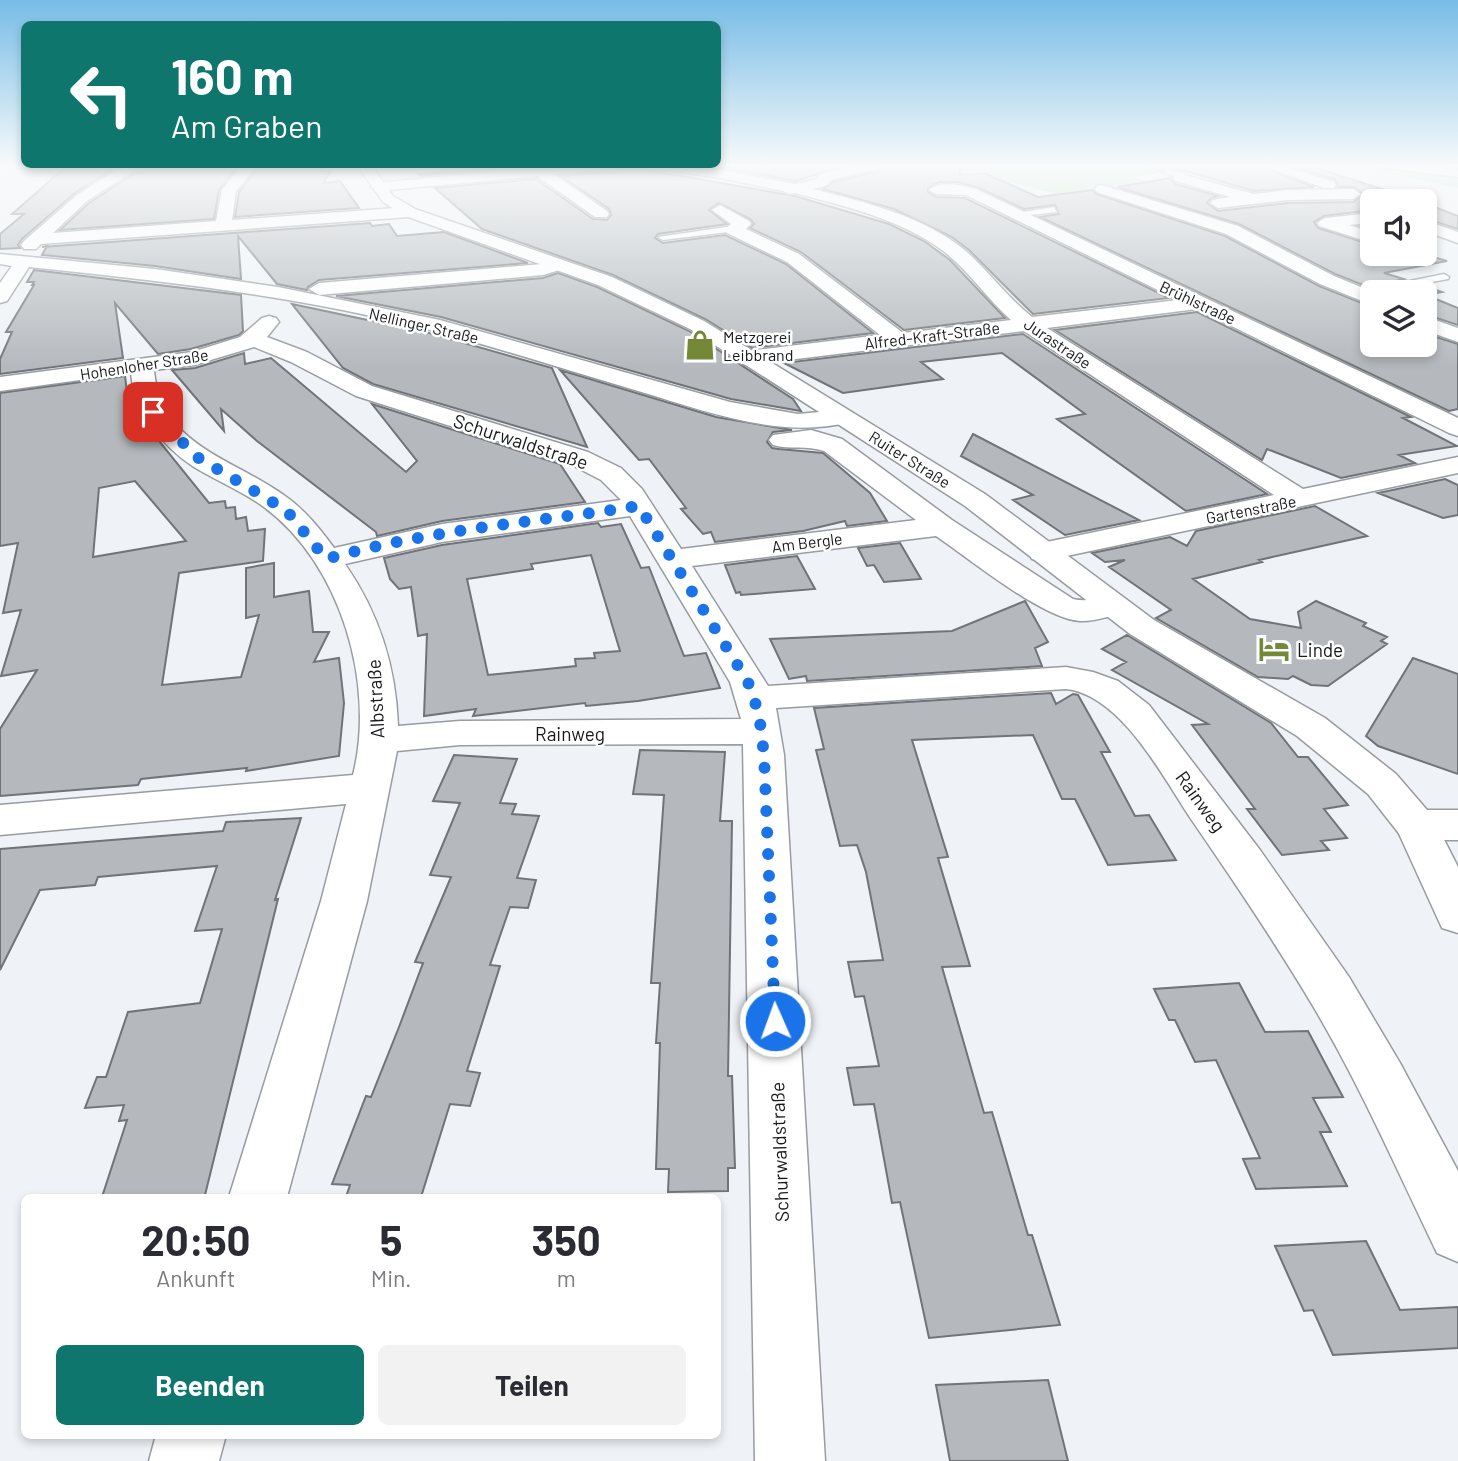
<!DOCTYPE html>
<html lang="de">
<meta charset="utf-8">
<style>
body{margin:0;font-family:Barlow,sans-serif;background:#f2f2f3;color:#2b2b33;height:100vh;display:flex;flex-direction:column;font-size:26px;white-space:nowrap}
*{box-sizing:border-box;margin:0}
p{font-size:23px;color:#7c7c81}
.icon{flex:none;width:38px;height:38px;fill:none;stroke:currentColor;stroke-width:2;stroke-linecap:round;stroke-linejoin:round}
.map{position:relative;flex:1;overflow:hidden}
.sheet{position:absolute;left:21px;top:1194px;width:700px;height:245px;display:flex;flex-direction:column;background:#fff;border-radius:10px;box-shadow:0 4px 10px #0003}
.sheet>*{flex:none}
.banner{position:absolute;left:21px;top:21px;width:700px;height:147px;border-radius:10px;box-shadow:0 4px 10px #0003;background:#0f766e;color:#fff;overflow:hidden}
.tools{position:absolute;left:1360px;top:189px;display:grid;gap:14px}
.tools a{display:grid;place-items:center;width:77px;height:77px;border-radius:10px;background:#fff;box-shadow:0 4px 10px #0003;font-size:35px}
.pin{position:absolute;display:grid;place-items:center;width:60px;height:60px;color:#fff;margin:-30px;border-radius:14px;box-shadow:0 4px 10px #0006}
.me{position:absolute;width:77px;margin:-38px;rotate:358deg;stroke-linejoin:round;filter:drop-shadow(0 0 5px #0008)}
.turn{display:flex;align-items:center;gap:24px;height:147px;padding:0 35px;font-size:32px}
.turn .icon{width:91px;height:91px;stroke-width:2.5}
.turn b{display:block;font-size:49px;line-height:60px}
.eta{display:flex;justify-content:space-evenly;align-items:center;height:119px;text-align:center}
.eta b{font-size:42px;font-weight:700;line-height:49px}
.button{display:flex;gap:14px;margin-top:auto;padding:14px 35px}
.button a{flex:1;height:80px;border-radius:10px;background:#0f766e;color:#fff;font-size:28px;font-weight:700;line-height:80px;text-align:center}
.button a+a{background:#f2f2f3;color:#2b2b33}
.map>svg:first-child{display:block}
.green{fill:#bee7bf}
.building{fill:#b5b9bd;stroke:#707478;stroke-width:2;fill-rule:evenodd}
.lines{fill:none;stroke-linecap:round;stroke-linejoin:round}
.service-casing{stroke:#989b9f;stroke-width:3}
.minor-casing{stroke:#989b9f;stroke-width:3}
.tertiary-casing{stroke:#989b9f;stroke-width:3}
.secondary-casing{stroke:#989b9f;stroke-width:3}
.service{fill:#fff;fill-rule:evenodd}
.minor{fill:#fff;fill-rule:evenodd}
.tertiary{fill:#fff;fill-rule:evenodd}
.secondary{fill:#fff;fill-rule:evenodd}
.route{stroke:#1a73e8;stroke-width:12;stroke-dasharray:0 21.6}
.labels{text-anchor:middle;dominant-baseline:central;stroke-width:5;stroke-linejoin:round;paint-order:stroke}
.far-street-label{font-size:16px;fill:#17181a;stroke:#fff}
.far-poi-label{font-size:16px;fill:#17181a;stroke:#fff;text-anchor:start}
.street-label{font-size:19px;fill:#17181a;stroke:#fff}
.poi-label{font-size:19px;fill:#17181a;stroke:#fff;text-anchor:start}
</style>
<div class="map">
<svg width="1458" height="1461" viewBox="0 0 1458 1461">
<rect width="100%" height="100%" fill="#eff3f7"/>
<path class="green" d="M927,164h216l-2,1 22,8 -28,4 11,4 -89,13 -57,-14 -19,-10 -23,1z
M1370,165l88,13v10l-80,-17z"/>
<path class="building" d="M327,164l-5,7h9l-8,12 17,-2 19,27 -124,9 4,-25 21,-27z
M440,164h97l-117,12 -2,-2 25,-2z
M628,164h14l10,7 143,25 94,28 35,17 26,19 55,58 -101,12 -103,-78 -51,-24 4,-4 -4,-5 -31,-16 -10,7 18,14 -69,10 -3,4 8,5 62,-8 61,29 87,69 -121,15 -47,-29 -92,-44 -131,-46 -47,-41 101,-9 57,40 14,1 4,-5 -2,-6 -48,-33 57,-5z
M707,164h146l-58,17z
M882,164h78v11l24,-2 54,24 55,-7 3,4 129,42 94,50 53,21v38h52v-12l34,11v65l-9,2 -409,-194 19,-3 -4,-9 -31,4 -47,-22 -19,-5h-19l-11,6v4l8,5 29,1 204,100 -136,16 -64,-64 -17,-13 -58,-28 -71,-20 9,-7 48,-11z
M1156,164h99l59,23 -60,4 -86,-25 -6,6 -7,-3z
M1285,164h31v4l103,33h-47v9l-48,6 -10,6 4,6 54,17v9h51l24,7 -63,12 20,6 -36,8 -33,-13 -96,-50 -122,-37 53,-9 5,6 44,12 -8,2 -4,5 11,8 70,-8 65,-1 10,-7 -9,-8h-16l-3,-8z
M221,165h18l-20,25 -5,29 -154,11 29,-27 57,-37z
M118,166l-43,27 -53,46 -4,6 2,3 -20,1v-15l24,-20h-12l54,-47z
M1424,203l34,13v13l-34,-11z
M370,223l2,3 17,-2 8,12 47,-4 84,31 -209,17 -11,7 -1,3 -30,-6 -39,-48 3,43 -86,-13 -113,-11 5,-9 -5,1z
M34,270l207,25 2,36 -4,4 -48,14 -33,5 -43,-51 8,55 -123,16v-15l12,-27h-6l28,-47h-2l2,-3h-7z
M558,273l39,14 92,44 104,68 8,12 -70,-12 -290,-82 -105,-21 207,-18z
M1424,286l18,6 -16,3 32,13v17l-34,-11v-22h-33z
M292,304l137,29 123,35 35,79 -214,-63 -30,-16z
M1197,312l214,105 -8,1 54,28 -58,9 16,8 -74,15 -74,-29 -5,11 -207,-130z
M1023,334l244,160 -81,17 -129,-92 28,-5 -83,-61 -81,9 22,17 -100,14 -59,-30z
M244,353l1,11 26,-6 135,114 11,-11 -45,-57 188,60 25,38 -143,19 -65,15 -1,-4 -119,-91 -36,-32 3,22 -52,-61 23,-2z
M560,370l156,47 76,13 -19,2 -6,10 5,6 7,1 44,4 47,40 17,28 -40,5 -2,-5 -42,10 -88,11 -4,-10 -8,2 -22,-25 5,-1 -37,-49 -10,1z
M125,376l6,47 12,-2 66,82 16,-2 1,7 9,-1 1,12 10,-2 2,14 17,-2 -2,32 -84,12 -17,112 79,-8 18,-62 -13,3v-50l28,-5v34l35,-6 4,41h16l-15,30 25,-4 5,45 -5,53 -93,15 1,-3 -106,11 -3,6 -138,11v-67l37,-59 -36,6 20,-66 -18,3 15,-70 -18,3v-153zM135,481l51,60 -93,16 6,-69z
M973,434l166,86 -74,15 -52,-35 20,-5 -72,-39z
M1445,479l13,6v30l-15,3 -65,-25z
M1315,506l52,30 -108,24 3,2 -69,17 57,40 51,9 -3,-16 18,-11 50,22 -3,3 24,11 -6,4 6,3 -59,42 -17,-1 -18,-9 -5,3 -30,-2 -102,-59 15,-8 -62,-43 16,-7 -20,2 -13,-9 78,-16 17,9 9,-15z
M598,523l3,4 20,-3 20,44 8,-1 35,89 22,-3 14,35 -82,13 -52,5 -1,-3 -112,13 3,-7 -52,7 3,-82 -9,2 -7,-49 -12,2 -9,-10 -6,-21 58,-13zM591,555l29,96 -26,2 1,5 -20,1 1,7 -88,9 -21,-96 66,-10 -2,-5z
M900,543l21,36 -37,3 -10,-17 -7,1 -9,-18z
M797,556l18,33 -74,6 -1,-3 -4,1 -11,-28z
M1025,601l23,41 -13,6 7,18 -235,15 -1,-5 -17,3 -19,-40 182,-8z
M1127,635l144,88 27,34h10l40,48 -24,4 23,29 -26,3 8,9 -47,5 -35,-46h8l-63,-84 16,-1 -96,-54 14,-8 -24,-13z
M1413,658l45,16v100l-80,-28 -12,-10z
M1051,693l5,11 17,-10 5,1 32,57h-9l34,64 14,-1 27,45 -68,5 -33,-66h-13l-29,-64 -121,5 36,117 -10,1 32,108 -28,1 42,146 8,-1 36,123h4l28,90 -131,13 -29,-136 -8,1 -18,-99 -20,1 -7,-37 32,-2 -15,-70 -9,1 -7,-35 35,-2 -17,-88 -9,-27 -17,1 -24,-96 8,-1 -10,-41z
M640,750l85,2 -5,69h12l-4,255h4l3,92h-7v23l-60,1 1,-23h-13l4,-126h-4l4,-60h-9l13,-188 -31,-1z
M454,755l63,4 -17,44 16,1 -4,10 27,2 -22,62 19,2 -8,28 -18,-1 -20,58 10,1 -33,105 13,2 -10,33 -20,-2 -29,93h-75l4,-12 -18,-1 34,-88 5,1 28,-70 24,-64 -8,-1 36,-85 -21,-2 30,-72 -27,-2z
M301,818l-26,82 3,-1 -73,296 -103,2 25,-77 -8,1 5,-16 -39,3 12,-31h9l22,-65 72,-9 22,-74 -27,2 22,-65 -119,11 -3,8 -55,5 -40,80v-121l223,-18 3,-9z
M1239,983l26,49 43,-1 35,66 -30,1 18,34h-11l27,54 -91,3 -13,-30 17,-1 -44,-98 -21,2 -20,-42h-6l-15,-31z
M1366,1241l34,69 58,-3v41l-125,7 -20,-45 -9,1 -29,-65z
M1048,1380l20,81h-118l-14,-76z"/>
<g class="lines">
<g class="service-casing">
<path id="service" d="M1167,169l18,5 1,2 -2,4 -20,-7z
M1054,207l3,5 -43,5 -4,-3z
M733,226l5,3 -2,2 -73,9 -5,-3z
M1444,274l5,3 -1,2 -92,17 -5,-3z"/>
</g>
<g class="minor-casing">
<path id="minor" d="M126,164h18l-57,37 -34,32 163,-12 6,-31 21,-26h15l-22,27 -4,29 177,-13 8,5 -8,5 -368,27 -5,5h-12l-3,-4 3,-4 53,-46z
M569,164h56l-7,4 -64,6 53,37 2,3 -2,3h-12l-58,-41 -159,15 -7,-4 7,-4z
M645,164h45l105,20 22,-5 4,-5 42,-10h17l-1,4 -48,12 -4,5 -14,4c51,13 112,27 154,63 23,21 41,46 65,65l146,-17 -212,-105 -30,-1 -7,-4c11,-10 33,-5 47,-1l482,229v18l-9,-3 -252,-124 -150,19 256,161 155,-32v16l-415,88 -11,-2 -4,-7 4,-7 242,-50 -250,-164 -277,34 -8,-2 -3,-5 3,-5 8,-2 133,-16 -93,-73 -60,-29 -2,-4 6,-5 -19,-14 8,-5 29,16 2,3 -5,5 53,25 104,79 108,-13c-25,-22 -43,-51 -69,-70 -42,-31 -98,-44 -147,-57l-5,1 -7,-3 -63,-13 -68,-10z
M1258,164h20l56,18 2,3 -2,3h-10z
M1181,174l73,20 34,-4 65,-1 8,5 -8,5 -65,1 -70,8 -8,-5 3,-3 17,-3 -54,-16 -2,-3z
M1102,185l136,41 96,50 39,16 -1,13 -52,-21 -94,-50 -129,-42 -2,-3 2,-3z
M1372,213v10l-23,2 23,7v11l-53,-17 -2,-3 8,-5z
M1424,220l34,12v11l-34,-12z
M0,254l155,15 123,18 162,33 290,82 68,12 43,-4 9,2 3,5 -3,5c-71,18 -144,-11 -212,-31 -69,-20 -138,-43 -208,-61 -131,-34 -267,-49 -401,-63l-22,34 -7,2v-20l12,-17 -12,-2z
M560,259l9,5 -3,4 -23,7 -224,20 -10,-6 10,-6 223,-19z
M269,316l7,2 3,4 -12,15 40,15 65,34 216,66 33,16 21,21 39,60 235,-29 -92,-69c-18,-6 -34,-1 -51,-6l-4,-5 4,-5 38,-5 31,9 110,81 121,79c17,4 32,-4 50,0l5,7 -5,7c-13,3 -30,9 -43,8 -37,-2 -110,-62 -144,-85l-244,30 76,120 298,-19 27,5 25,9 31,24 111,145 89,127 51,86 58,108v91l-21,-9c-40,-83 -77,-168 -124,-247 -38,-64 -80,-126 -122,-187 -28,-42 -70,-124 -125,-130l-290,19 8,47 41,706h-70l-12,-717 -283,1 -63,6 -30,150 -80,296h-58l92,-296 25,-97 -346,31v-30l353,-30c23,-91 -12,-211 -89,-268 -22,-16 -47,-26 -70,-40 -31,-20 -60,-56 -63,-94l-131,18v-14l192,-25 48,-15 22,-19zM254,347l37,15 65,34 214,68 31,16 20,20 -179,24 -108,24c-14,-19 -29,-38 -49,-52 -50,-37 -125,-50 -131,-126l40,-5zM630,516l100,166 11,37 -281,2 -62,5c-2,-60 -19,-113 -53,-162l97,-22z
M1424,316l34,12v14l-34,-12z
M1416,810l15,4 27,53v66l-16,-5 -47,-103 6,-11z
M156,1435h70l-7,26h-70z"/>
</g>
<g class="tertiary-casing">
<path id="tertiary" d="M356,164h14l23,32 22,13 197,68 92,44 281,173 169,126 171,98 71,56 31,36h31v30h-42l-15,-4 -33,-42 -71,-58 -167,-102 -165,-128 -275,-177 -92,-44 -195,-70 -20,-13z"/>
</g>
<g class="secondary-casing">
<path id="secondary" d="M1378,164h38l42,5v8l-73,-9z"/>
</g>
<use href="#service" class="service"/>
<use href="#minor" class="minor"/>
<use href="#tertiary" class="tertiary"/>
<use href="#secondary" class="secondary"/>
</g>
<linearGradient id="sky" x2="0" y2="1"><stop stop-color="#77bce6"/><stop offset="0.45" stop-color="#f8fafb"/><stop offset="1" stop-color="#f8fafb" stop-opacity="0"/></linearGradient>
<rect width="1458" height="368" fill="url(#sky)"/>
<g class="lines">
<path class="route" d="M153,412l44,45 89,53 40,49c102,-29 208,-37 313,-53l109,176 11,32 5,41 11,266"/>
</g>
<defs>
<g id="shop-bare" transform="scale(2.415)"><path d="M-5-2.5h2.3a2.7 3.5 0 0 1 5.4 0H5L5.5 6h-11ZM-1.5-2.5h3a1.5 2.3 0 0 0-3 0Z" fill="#758838" stroke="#fff" stroke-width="2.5" paint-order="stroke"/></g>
<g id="hotel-bare" transform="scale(2.415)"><path d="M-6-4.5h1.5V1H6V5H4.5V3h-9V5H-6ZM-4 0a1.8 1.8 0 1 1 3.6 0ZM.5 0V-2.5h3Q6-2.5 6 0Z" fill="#758838" stroke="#fff" stroke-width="2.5" paint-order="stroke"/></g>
</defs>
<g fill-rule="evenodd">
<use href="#shop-bare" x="700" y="345"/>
<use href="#hotel-bare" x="1274" y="649"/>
</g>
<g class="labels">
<g class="far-street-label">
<text transform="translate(1198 302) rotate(25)">Brühlstraße</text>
<text transform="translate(424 325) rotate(13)">Nellinger Straße</text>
<text transform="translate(932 335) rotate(-7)">Alfred-Kraft-Straße</text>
<text transform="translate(1058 343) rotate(34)">Jurastraße</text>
<text transform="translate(144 364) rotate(-9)">Hohenloher Straße</text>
<text transform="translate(910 459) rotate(32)">Ruiter Straße</text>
<text transform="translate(1251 509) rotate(-11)">Gartenstraße</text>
<text transform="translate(807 542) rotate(-7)">Am Bergle</text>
</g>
<g class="far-poi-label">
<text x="723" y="336">Metzgerei<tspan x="723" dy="18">Leibbrand</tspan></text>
</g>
<g class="street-label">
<text transform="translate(521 441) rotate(18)">Schurwaldstraße</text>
<text transform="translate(375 699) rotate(-93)">Albstraße</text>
<text x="570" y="733">Rainweg</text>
<text transform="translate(1201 801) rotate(54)">Rainweg</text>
<text transform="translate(779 1152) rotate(-92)">Schurwaldstraße</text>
</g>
<g class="poi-label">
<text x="1297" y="649">Linde</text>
</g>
</g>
</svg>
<div class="tools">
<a><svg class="icon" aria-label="sound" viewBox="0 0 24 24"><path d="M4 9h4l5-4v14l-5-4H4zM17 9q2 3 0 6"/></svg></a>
<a><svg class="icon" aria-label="layers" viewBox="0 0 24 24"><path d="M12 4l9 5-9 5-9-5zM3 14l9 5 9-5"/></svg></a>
</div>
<div class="pin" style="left:153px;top:412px;background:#d93025"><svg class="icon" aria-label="arrive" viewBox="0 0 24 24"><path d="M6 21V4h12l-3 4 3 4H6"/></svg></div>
<svg class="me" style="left:775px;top:1021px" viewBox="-20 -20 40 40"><circle r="17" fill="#1a73e8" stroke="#fff" stroke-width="3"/><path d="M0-11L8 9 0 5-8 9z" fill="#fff"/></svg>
<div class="banner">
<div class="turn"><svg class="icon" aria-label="left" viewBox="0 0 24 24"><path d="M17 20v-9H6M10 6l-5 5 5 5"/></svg><div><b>160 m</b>Am Graben</div></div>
</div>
<section class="sheet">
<div class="eta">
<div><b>20:50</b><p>Ankunft</p></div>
<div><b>5</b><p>Min.</p></div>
<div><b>350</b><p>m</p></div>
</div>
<div class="button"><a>Beenden</a><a>Teilen</a></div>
</section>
</div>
